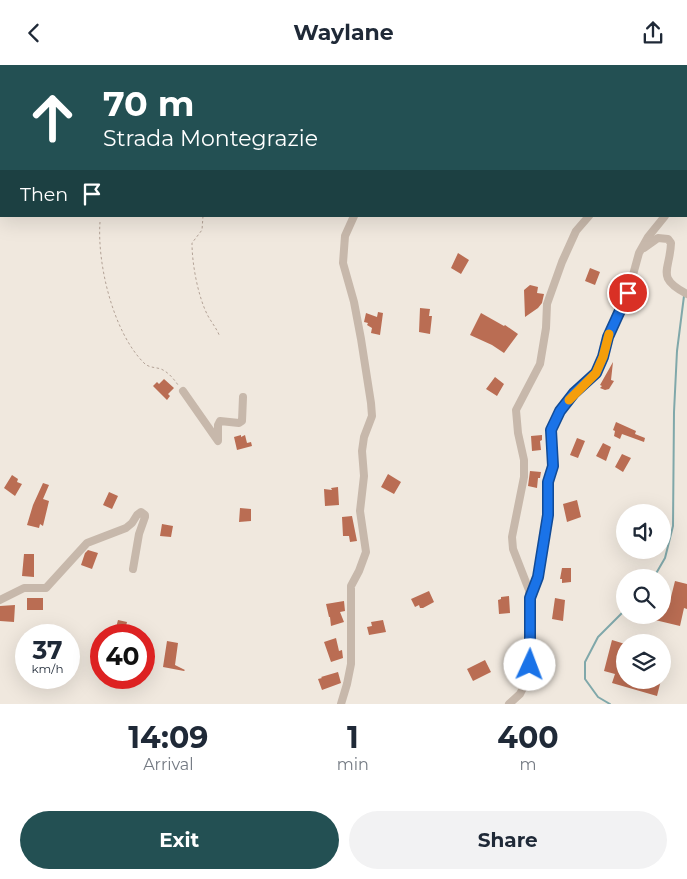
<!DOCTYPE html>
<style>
body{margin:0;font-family:Montserrat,sans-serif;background:#f2f2f3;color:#1f2937;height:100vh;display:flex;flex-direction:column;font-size:19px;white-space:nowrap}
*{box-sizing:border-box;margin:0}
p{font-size:16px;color:#747a83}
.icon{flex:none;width:28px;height:28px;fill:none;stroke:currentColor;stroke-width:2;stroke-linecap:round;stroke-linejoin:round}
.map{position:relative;height:639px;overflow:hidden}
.details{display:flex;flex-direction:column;background:#fff;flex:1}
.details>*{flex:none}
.banner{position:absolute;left:0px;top:0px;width:688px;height:152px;box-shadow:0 5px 20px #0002;background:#235053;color:#fff;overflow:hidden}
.controls{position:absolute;left:616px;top:439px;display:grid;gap:10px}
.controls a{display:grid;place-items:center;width:55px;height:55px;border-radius:50%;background:#fff;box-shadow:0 5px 20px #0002;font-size:25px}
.speed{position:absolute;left:15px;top:559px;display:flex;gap:10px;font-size:25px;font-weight:700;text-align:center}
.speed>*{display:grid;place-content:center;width:65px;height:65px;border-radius:50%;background:#fff;box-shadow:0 5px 20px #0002;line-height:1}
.speed small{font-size:12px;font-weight:400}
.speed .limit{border:8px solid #d22;background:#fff;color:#111}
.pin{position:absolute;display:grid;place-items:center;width:42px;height:42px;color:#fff;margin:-21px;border:2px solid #fff;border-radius:50%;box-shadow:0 1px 5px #0007}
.me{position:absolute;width:55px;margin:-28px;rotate:2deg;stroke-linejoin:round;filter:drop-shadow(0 0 4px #0008)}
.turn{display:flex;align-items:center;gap:18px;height:105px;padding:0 20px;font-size:22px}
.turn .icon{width:65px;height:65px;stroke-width:2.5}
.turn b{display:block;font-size:35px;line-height:42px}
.then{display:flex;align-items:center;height:48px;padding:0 20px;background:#0003;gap:10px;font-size:19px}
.eta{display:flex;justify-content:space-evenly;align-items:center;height:85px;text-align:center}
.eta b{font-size:30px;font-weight:700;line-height:35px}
.primary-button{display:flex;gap:10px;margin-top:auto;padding:10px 20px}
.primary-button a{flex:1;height:58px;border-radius:30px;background:#235053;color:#fff;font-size:20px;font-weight:700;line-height:58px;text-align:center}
.primary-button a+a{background:#f2f2f3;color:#1f2937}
header{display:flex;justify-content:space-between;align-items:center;height:65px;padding:0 20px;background:#fff;font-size:22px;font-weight:700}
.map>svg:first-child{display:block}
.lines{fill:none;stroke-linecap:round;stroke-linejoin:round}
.stream{stroke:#80a8aa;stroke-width:2}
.building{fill:#ba6d53}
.path{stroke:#b3a296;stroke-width:1;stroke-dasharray:2.5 2.5;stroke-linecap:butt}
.minor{stroke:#c7b8ab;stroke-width:8}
.route-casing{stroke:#114b97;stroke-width:12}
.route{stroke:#1a73e8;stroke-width:9}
.slow{stroke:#f59e0b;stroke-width:9}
</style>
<header><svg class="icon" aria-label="back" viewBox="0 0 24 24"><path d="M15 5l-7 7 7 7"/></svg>Waylane<svg class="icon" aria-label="share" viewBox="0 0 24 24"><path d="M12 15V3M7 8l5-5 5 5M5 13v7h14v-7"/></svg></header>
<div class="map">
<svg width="687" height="639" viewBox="0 0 687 639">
<rect width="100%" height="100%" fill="#f0e8de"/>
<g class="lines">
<path class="stream" d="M679,0l1,1
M686,12l1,1
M654,512l11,-19 8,-32 1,-114 3,-61 7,-55
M610,639l-12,-7 -13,-18v-17l13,-25 27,-27"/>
</g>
<path class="building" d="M458,188l11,7 -8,14 -10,-6z
M590,203l10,4 -5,13 -10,-4z
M530,220l8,2 -1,6 7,1 -2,9 -4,5 -13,9 -1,-27z
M420,243l10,1 -1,7h3l-2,18 -11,-2z
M378,247l5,1 -3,22 -9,-2 1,-5 -5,-3 1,-2 -4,-1 2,-9 11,4z
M481,248l23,13 1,-1 13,9 -14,19 -12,-8 -22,-10z
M613,297l-2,18 3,1 -5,8 -4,1 -5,-2 2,-2 -2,-1z
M495,312l9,7 -7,12 -11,-7z
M164,314l10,9 -6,6 2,2 -3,4 -14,-14 4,-4 2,2z
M616,357l20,9 -1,3 10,4 -1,4 -22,-8 -2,5 -6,-3 1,-5 -2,-1z
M241,370v2l4,-2 2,8 4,-1 1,4 -15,4 -3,-13z
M542,370v5l-2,1 1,9 -9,1 -1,-15z
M577,373l8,3 -7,17 -8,-3z
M603,378l8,4 -5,14 -10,-5z
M622,389l9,4 -8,14 -8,-5z
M530,406l11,1 -1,6h-2l-1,10 -9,-2z
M388,409l13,8 -7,12 -13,-7z
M12,410l6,4 -1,3 5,2 -7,12 -11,-8z
M43,418l6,2 -6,14 6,2 -6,25 -3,-2 -1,4 -12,-3 6,-20z
M338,422l1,18 -14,1 -1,-17 8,1 -1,-2z
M109,427l9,4 -6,13 -9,-4z
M577,435l4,17 -14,5 -4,-18z
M240,443l11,1v12l-12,1z
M352,451l5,25 -7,1 -1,-6h-6l-1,-19z
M162,459l11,2 -2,11 -11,-1z
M88,485l10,3 -6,16 -11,-4 4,-12z
M24,489h10v23l-12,-1z
M562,503h9v14l-9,1v-4h-2z
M675,516l12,3v25l-3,-1 -4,18 -25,-6 1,-5h6v-12l7,2z
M429,526l5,11 -11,6h-3l-1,-3 -4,2 -4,-8z
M509,531l1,17 -11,1 -1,-14 3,-1v-2z
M27,533h16v12h-16z
M555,533l10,2 -2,21 -11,-2z
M344,536l1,10 -5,1 4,10 -13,4 -1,-9h-1l-3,-13z
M15,540l-1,17 -14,-1v-15z
M118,555l9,2 -3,13h-10z
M383,555l3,12 -17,3 -2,-8 5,-1 -1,-4z
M336,573l3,13 3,-1 1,8 -12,4 -7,-20z
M612,575l13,4v36h36l-4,16 -45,-13 3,-9 -11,-3z
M167,576l11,2 -3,22 10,5 -1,1 -21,-4z
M485,595l6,12 -18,9 -6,-12z
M338,607l3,11 -19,7 -4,-11 4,-1 -1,-1z"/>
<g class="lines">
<path class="path" d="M203,151l-1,14 -10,13c0,21 6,54 16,73 4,7 9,13 12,21
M100,157c-3,42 13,110 44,141 5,5 11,4 17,6 7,3 13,10 17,16"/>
<path class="minor" d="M534,0l3,1
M649,0l1,1
M377,1l1,-1
M686,50h1
M686,64v27
M644,183l14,-10 10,1 3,4c-1,28 -16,34 16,51
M183,326l35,50v-16l2,-4 19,2 3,-2 1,-24
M530,533l8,-21 10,-62v-33l5,-16 -2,-36 9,-19 14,-18 22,-20 7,-16 5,-20 20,-44 11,-40 9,-16 17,-21
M0,535l24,-12h22l41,-45 39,-15 6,-5 5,-8 4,-3 4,3v2l-6,17 -6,35
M341,639l6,-20 4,-20v-78l8,-15 7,-19 -6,-41 4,-35 -2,-25 2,-14 8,-21 -1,-13 -10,-64 -7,-37 -11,-39 2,-27 9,-20
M509,639l11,-10 4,-8 6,-21 1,-26 -2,-49 -16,-41 -1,-12 12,-60v-17l-6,-27 -2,-23 24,-46 6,-36 1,-24 15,-42 14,-31 13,-15"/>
</g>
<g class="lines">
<g class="route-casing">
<path id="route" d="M530,600v-67l8,-21 10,-62v-33l5,-16 -2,-36 9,-19 14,-18 22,-20 7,-16 5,-20 20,-44"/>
</g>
<use href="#route" class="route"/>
<path class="slow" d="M569,335l27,-27 7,-16 6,-23"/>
</g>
</svg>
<div class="controls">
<a><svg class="icon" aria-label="sound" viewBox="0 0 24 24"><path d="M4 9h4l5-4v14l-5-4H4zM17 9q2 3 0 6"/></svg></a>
<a><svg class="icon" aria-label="search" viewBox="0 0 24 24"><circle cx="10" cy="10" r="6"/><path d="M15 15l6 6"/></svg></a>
<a><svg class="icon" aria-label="layers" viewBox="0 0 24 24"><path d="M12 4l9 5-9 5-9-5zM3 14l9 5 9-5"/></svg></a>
</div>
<div class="speed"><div>37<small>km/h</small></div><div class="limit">40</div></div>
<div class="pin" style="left:628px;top:228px;background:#d93025"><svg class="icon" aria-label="arrive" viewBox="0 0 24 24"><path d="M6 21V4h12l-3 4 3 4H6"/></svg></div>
<svg class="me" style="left:530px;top:600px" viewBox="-20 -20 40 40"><circle r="19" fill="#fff"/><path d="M0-13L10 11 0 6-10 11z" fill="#1a73e8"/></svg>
<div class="banner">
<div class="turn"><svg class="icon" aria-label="ahead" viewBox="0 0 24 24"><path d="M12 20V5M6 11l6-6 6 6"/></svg><div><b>70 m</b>Strada Montegrazie</div></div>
<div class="then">Then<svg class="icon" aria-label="arrive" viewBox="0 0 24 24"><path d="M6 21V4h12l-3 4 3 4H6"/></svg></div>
</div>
</div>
<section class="details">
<div class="eta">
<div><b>14:09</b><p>Arrival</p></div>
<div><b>1</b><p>min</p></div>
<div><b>400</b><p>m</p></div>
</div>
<div class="primary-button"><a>Exit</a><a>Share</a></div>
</section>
